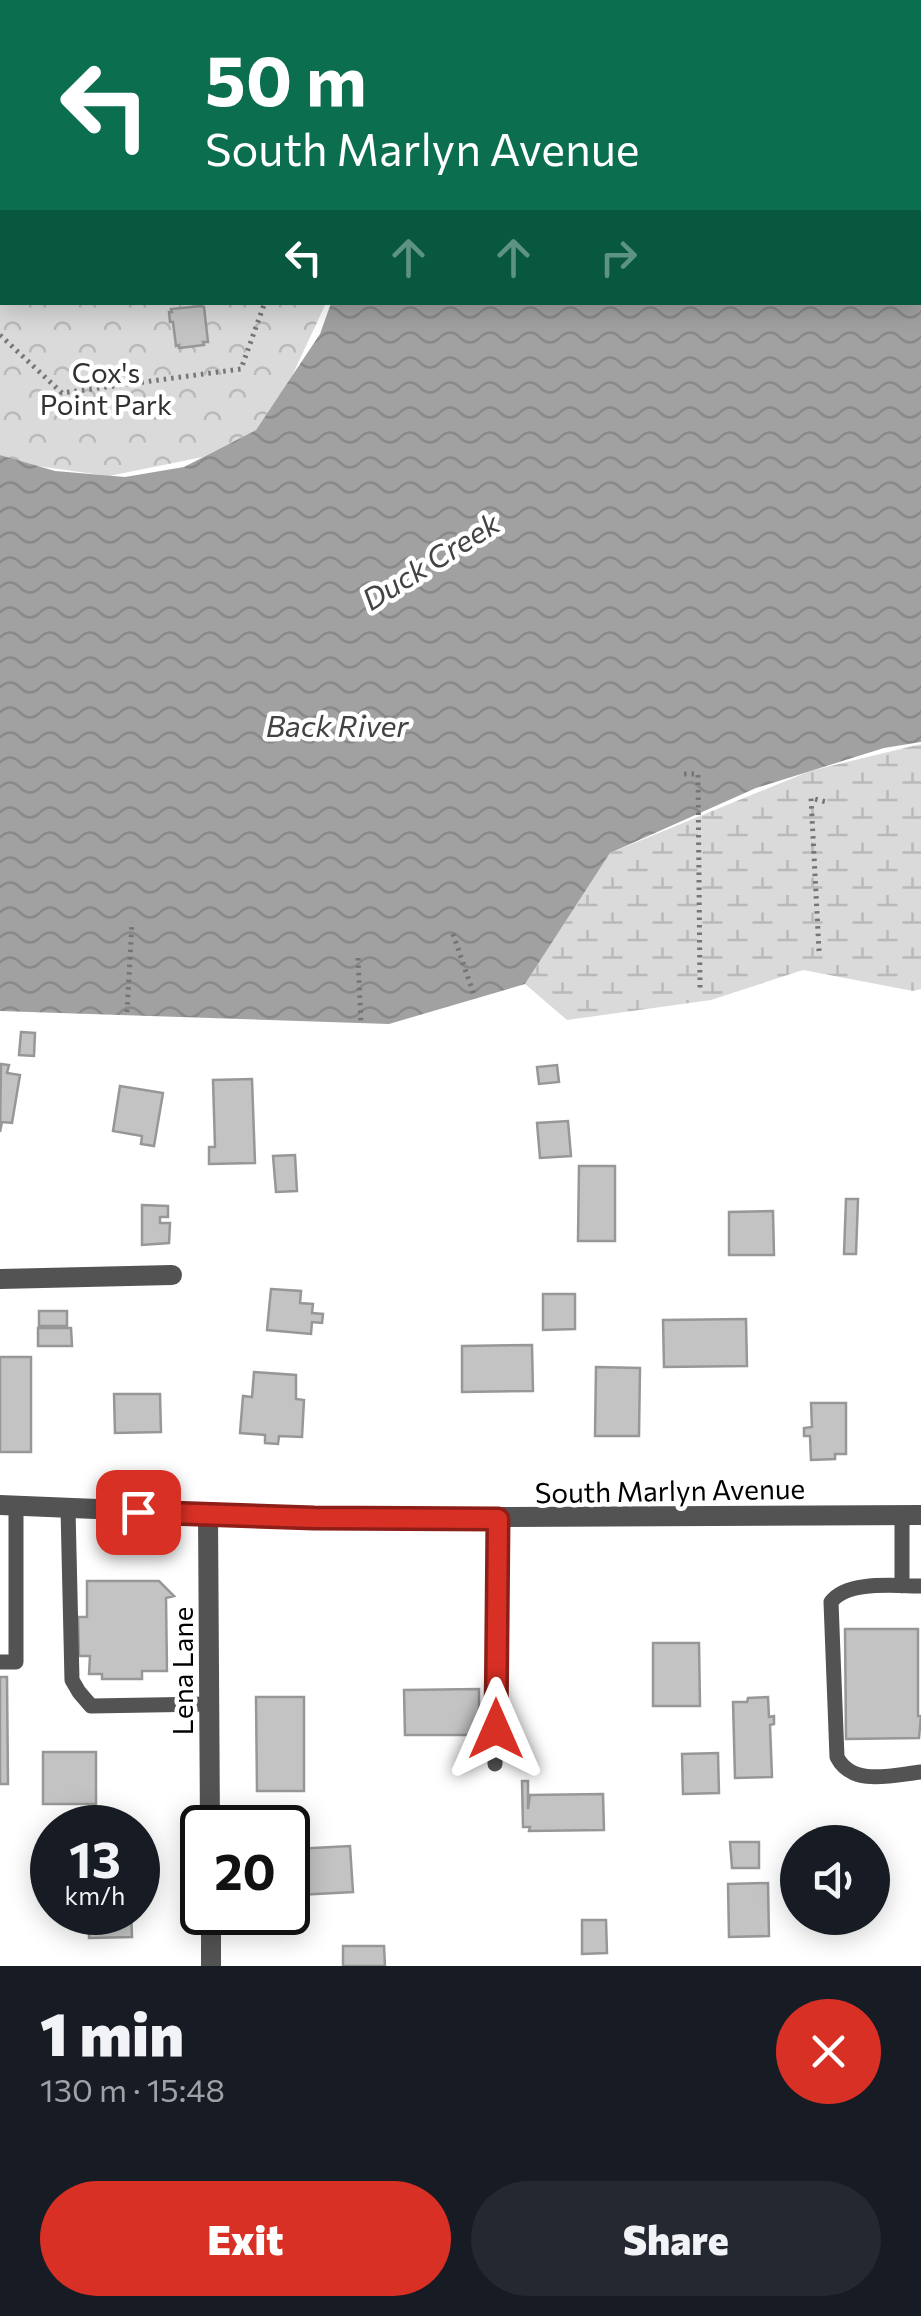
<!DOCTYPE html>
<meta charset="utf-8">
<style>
body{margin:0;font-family:Commissioner,sans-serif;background:#242831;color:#f1f3f6;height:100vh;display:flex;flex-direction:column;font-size:38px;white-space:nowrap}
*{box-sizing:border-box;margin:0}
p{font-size:32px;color:#9ea1a6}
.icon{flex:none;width:55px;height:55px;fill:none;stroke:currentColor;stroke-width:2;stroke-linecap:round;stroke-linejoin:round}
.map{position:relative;height:1966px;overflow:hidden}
.sheet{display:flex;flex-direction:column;background:#171b24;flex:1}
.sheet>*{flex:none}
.hud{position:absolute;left:0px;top:0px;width:922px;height:305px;box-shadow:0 5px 25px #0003;background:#0b6e4f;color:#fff;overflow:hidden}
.controls{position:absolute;left:780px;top:1825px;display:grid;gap:20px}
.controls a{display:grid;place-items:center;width:110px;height:110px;border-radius:50%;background:#171b24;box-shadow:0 5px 25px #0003;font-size:50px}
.speed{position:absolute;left:30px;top:1805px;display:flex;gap:20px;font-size:50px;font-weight:700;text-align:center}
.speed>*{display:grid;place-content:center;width:130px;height:130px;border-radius:50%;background:#171b24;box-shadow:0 5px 25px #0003;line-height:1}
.speed small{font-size:25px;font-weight:400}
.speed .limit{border:5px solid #111;border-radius:15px;background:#fff;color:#111}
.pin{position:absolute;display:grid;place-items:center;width:85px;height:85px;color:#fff;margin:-42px;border-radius:20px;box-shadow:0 5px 15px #0006}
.me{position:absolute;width:110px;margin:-55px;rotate:0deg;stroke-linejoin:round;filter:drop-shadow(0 0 8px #0008)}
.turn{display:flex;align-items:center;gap:35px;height:210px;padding:0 40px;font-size:45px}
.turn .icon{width:130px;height:130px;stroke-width:2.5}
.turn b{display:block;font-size:70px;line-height:85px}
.lanes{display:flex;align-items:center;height:95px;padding:0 40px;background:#0003;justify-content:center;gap:50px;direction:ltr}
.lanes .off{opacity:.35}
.round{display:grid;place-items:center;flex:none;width:105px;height:105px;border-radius:52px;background:#242831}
.summary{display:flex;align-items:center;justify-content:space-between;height:170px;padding:0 40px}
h1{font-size:60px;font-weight:800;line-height:75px}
.primary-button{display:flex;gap:20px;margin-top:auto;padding:20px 40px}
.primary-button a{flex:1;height:115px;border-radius:60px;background:#d93025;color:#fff;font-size:40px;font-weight:800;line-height:115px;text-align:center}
.primary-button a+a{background:#242831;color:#f1f3f6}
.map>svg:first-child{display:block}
.wetland{fill:url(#wetland-marsh)}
.park{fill:url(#park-crowns)}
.water{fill:url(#water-waves)}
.building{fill:#c3c3c3;stroke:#979797;stroke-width:2.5}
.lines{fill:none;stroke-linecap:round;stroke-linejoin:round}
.path{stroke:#757575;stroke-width:5;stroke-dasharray:2.5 5;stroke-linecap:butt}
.service{stroke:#535353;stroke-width:15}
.minor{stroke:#535353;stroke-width:20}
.tertiary{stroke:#535353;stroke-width:20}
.route-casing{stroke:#8d1f18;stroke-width:25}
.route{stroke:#d93025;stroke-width:18}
.labels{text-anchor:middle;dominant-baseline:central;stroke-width:9;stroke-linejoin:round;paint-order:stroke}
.park-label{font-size:28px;fill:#313131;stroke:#fff}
.street-label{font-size:28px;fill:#000;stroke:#fff}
.water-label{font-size:30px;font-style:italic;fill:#424242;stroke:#fff}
</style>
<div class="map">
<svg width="921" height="1966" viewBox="0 0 921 1966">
<defs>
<pattern id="wetland-marsh" width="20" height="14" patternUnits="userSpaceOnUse" patternTransform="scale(2.5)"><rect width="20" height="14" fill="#dadada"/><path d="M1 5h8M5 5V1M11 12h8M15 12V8" fill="none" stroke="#b9b9b9"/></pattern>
<pattern id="park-crowns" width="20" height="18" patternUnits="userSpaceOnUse" patternTransform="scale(2.5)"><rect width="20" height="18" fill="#dadada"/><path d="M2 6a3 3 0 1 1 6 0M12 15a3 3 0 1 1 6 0" fill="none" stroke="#b9b9b9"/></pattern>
<pattern id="water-waves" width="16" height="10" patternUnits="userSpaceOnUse" patternTransform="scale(2.5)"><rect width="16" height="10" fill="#a1a1a1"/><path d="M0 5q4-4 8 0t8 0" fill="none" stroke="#898989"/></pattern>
</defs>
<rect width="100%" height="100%" fill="#fff"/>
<path class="wetland" d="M921,744v245l-8,2 -110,-21 -92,30 -144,20 -42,-36 85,-131 200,-82z"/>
<path class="park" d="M0,0h388l-2,2h-384v300l324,1 -34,73 -36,54 -53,27 -94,19 -72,-10 -37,-11z"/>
<path class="water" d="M798,0h123v742l-37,6 -128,40 -146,65 -85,131 -136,40 -389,-13v-556l55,16 70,6 59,-10 72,-37 64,-96 11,-31 589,-1v-300h-128z"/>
<path class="building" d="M201,306l3,1 4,35h-5l1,3 -25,3v-3l-3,1 -3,-24h-3l-1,-10h3l-1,-3z
M21,1032l14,1 -1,23 -15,-1z
M1,1064l8,1 -2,8 13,2 -8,48 -10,-1 -2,10z
M557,1065l2,17 -20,2 -2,-17z
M252,1079l3,84 -46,1v-17h6l-2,-67z
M120,1086l43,7 -9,53 -13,-2 1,-8 -29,-5z
M568,1121l3,35 -31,2 -3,-35z
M295,1155l2,36 -21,1 -3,-36z
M579,1166h36v75h-37z
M846,1199h12l-2,55h-12z
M142,1205l26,1v11h-8v6h10l-1,20 -27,2z
M773,1211l1,44h-45v-43z
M271,1289l30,2 -1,12 13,1 -1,9 11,1 -1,9 -10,-1 -1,12 -44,-4z
M543,1294h32v35l-32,1z
M39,1311h28v15h-28z
M746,1319l1,47 -83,1 -1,-47z
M38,1328h33l1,18h-34z
M532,1345l1,46 -71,1v-46z
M0,1357h31v95h-31z
M596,1367l44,1 -1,68h-44z
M254,1372l42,3v24l8,1 -2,37 -23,-1 -1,8 -13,-1v-8l-25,-2 3,-37 9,1z
M114,1394h46l1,38 -46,1z
M811,1403h35v51h-11v5l-24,1 -1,-24h-6v-8l8,-1z
M87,1581h72l15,15 -8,2 1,73h-25v8h-40v-5h-13l1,-18h-11l-1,-39h9z
M845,1629h73v87h3l-2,22 -73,1z
M653,1643h46l1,63h-47z
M0,1677h7l1,107h-8z
M479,1689v46h-74l-1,-45z
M256,1697h48v94h-47z
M768,1697l1,20 5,-1v8l-4,1 2,52 -37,1 -2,-76h14l1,-4z
M43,1752h53v52h-53z
M718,1753l1,40 -36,1 -1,-40z
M522,1781h6v28l2,-14 73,-1 1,36 -75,1 1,-4h-7z
M730,1842h29v26h-27z
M350,1846l3,46 -55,3 -3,-46z
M768,1883l1,53 -40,1 -1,-53z
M89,1912h42l1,25 -43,1z
M582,1920h24l1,33 -25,1z
M343,1946h41l1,20h-42z"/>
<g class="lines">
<path class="path" d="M866,0v2
M304,2v-2
M0,298l2,-2
M0,335l62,58 179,-24 24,-67
M684,774h14l2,214
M453,934l22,64
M819,951l-8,-153 15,4
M358,958l3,65
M127,1012l5,-90"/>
<path class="service" d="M68,1509l4,171 7,12 12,14 118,-2
M902,1515v71
M921,1586c-25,0 -74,-6 -90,16l6,155c15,30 56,18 84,15
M0,1662h16v-156
M495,1764l2,-245"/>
<path class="minor" d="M0,1279l172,-4
M208,1514l2,314
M211,1912v54"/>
<path class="tertiary" d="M0,1505l313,13 608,-3"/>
</g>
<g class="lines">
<g class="route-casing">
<path id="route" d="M138,1512l176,6 184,1 -2,210"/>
</g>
<use href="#route" class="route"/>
</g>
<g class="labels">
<g class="park-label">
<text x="106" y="372">Cox's<tspan x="106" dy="32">Point Park</tspan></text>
</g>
<g class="street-label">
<text transform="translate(670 1490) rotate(-1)">South Marlyn Avenue</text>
<text transform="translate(182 1671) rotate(-90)">Lena Lane</text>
</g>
<g class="water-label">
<text transform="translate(430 560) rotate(-32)">Duck Creek</text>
<text x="337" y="724">Back River</text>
</g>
</g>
</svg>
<div class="controls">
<a><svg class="icon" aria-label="sound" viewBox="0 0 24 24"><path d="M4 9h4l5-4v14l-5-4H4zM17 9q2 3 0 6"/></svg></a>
</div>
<div class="speed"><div>13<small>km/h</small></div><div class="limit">20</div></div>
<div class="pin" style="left:138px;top:1512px;background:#d93025"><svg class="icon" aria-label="arrive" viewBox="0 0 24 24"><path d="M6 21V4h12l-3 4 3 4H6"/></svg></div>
<svg class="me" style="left:496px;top:1729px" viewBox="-20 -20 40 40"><path d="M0-17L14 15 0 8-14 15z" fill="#d93025" stroke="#fff" stroke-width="4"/></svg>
<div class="hud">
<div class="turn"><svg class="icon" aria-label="left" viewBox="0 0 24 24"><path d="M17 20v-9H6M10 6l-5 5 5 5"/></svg><div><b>50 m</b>South Marlyn Avenue</div></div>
<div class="lanes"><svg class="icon" aria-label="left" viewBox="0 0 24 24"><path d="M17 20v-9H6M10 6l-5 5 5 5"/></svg><svg class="icon off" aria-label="ahead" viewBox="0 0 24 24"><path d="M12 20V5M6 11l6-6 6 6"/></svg><svg class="icon off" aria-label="ahead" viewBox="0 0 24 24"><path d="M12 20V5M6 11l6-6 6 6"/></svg><svg class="icon off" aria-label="right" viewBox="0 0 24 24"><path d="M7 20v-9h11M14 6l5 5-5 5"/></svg></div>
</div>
</div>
<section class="sheet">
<div class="summary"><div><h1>1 min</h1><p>130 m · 15:48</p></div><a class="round" style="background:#d93025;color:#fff"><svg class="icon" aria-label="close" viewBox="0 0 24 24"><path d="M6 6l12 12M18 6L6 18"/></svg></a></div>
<div class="primary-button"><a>Exit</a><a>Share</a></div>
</section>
